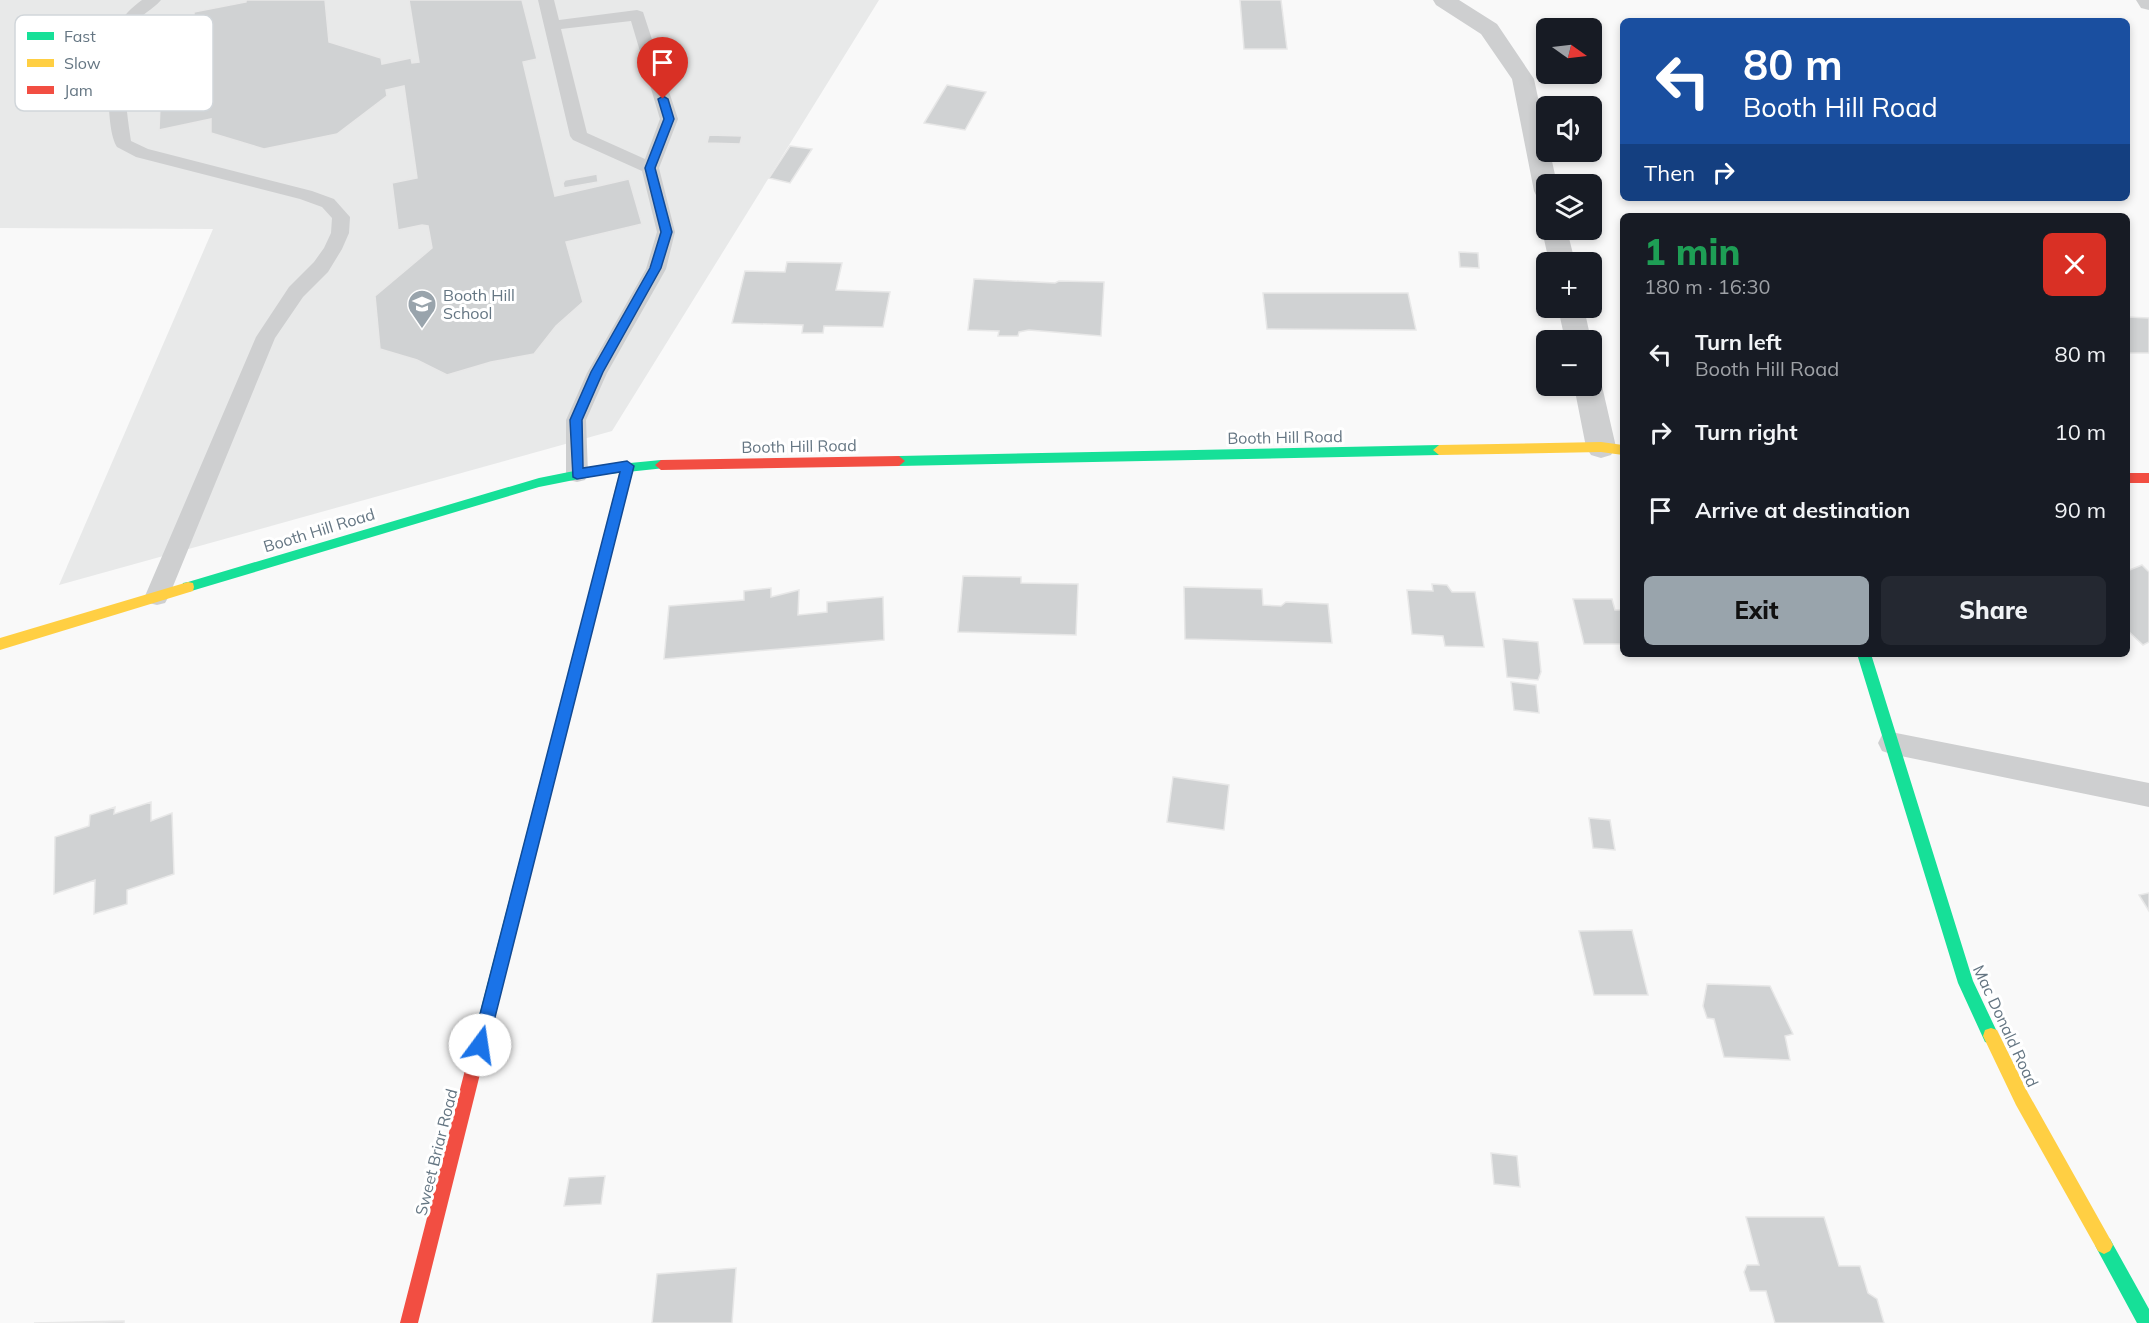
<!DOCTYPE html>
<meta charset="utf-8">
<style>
body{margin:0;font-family:Mulish,sans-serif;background:#242831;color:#f1f3f6;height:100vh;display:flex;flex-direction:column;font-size:22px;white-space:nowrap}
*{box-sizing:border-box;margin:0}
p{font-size:20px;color:#9ea1a6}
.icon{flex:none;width:33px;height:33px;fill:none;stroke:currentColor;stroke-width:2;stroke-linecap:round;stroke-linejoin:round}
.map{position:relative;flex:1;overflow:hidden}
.panel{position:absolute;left:1620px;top:213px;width:510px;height:444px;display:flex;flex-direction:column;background:#171b24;border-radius:9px;box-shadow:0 3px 9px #0003}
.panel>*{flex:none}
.hud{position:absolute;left:1620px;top:18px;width:510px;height:183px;border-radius:9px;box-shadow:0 3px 9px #0003;background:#1a4fa0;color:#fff;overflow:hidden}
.needle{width:39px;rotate:104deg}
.controls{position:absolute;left:1536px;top:18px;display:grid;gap:12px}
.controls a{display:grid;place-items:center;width:66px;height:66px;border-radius:9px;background:#171b24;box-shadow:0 3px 9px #0003;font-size:30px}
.pin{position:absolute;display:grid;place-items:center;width:51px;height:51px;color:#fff;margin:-62px -26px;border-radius:50% 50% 50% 0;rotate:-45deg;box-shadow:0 0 6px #0007}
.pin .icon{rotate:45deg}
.me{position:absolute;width:66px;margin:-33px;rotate:14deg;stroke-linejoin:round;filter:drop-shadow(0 0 4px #0008)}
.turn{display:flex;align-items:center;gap:21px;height:126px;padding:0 24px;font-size:27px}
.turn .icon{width:78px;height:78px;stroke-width:2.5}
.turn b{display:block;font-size:42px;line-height:51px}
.then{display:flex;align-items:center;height:57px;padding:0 24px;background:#0003;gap:12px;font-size:22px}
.round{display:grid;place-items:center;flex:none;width:63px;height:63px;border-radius:9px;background:#242831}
.overview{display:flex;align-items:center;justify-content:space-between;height:102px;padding:0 24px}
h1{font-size:36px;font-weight:800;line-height:45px;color:#1e9e55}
.primary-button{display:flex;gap:12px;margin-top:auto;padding:12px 24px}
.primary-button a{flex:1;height:69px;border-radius:9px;background:#99a4ac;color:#111;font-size:24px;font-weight:800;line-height:69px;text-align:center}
.primary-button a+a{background:#242831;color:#f1f3f6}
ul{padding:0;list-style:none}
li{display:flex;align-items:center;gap:18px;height:78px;padding:0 24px}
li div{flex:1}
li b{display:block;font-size:22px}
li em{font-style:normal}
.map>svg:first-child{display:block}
.built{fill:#e8e9e9}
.building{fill:#d0d2d3;stroke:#e8e8e8;stroke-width:1.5}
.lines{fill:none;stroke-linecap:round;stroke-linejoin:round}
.lane{fill:#cecfd0;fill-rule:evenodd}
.street{fill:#cecfd0;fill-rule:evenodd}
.fast{fill:#16e098;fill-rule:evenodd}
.slow{fill:#ffcf43;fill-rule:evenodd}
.jam{fill:#f24e42;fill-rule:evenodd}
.route{fill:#1a73e8;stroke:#114b97;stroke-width:1.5}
.labels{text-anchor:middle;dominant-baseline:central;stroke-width:6;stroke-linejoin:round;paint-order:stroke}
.poi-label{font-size:16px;fill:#657683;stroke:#fff;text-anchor:start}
.street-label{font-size:16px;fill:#657683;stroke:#fff}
.key{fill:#fff;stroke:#d1d6da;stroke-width:1.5}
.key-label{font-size:16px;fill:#657683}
</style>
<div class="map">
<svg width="2149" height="1323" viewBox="0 0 2149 1323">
<rect width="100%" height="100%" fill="#f9f9f9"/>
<path class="built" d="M0,0h879l-267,431 -553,154 154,-356 -213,-1z"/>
<path class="building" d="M246,0h79l4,42 52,16 1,6 29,-6 1,5 7,-1 -10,-62h113l15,59 -14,3 32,134 74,-17 13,45 -76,18 17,60 -27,24 -22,28 -43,8 -44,13 -30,-15 -37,-11 -5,-53 57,-48 -4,-22 -6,-1 -24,5 -6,-47 25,-5 -13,-92 -18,4 1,6 -50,38 -73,15 -53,-16v-14l-52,11 2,-48 14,-3 2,-55 17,-3v-9l52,-10z
M1240,0h41l6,49h-43z
M947,85l39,7 -21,38 -41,-7z
M709,135l33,1 -2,8 -33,-1z
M790,146l22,3 -22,34 -21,-5z
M597,174l1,8 -34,6 -1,-5 2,-3z
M1459,252l19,1 1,15 -19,-1z
M787,262l55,1 -6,27 54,2 -7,35 -59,-1 -1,7h-21l1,-8 -71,-2 13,-52 40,1z
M974,279l81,4 4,-2 45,1 -3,54 -72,-6 -10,2 -1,4h-20l1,-5 -31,-1z
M1263,293h145l8,37 -149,-1z
M2127,317l22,1v35h-22z
M2142,565l7,7v70l-6,3 -16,-15v-59z
M963,576l58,1v6l57,1 -2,51 -118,-3z
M1432,584l15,1 5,7h23l9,55 -39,-1 -2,-10 -31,-2 -5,-44 26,1z
M1184,587l78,2 1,16 18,1 5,-4 42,2 4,39 -147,-4z
M771,588v9l28,-7 -1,25 29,-3v-10l56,-5 1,43 -220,19 5,-53 75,-6v-9z
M1573,599h39l3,11h8v34h-39z
M1503,639l35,3 3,30 -3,8 -31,-3z
M1511,682l25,3 3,28 -25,-3z
M1173,777l56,8 -5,45 -57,-8z
M151,802v19l21,-8 2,61 -47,16v14l-33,10 1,-34 -41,14 1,-57 34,-11 1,-11 25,-8 -1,7z
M1589,818l21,2 5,30 -22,-2z
M2149,893v18l-10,-16z
M1632,930l16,65h-54l-15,-64z
M1707,984l63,2 23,48 -8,2 5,24 -66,-3 -10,-38 -7,-1 -4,-12z
M1491,1153l26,3 3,31 -26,-3z
M605,1176l-4,28 -37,2 5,-28z
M1746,1217h78l15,49h21l8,27 9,6 7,24h-109l-9,-32h-16l-6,-19 3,-7h12z
M736,1268l-4,55h-80l5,-49z
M124,1321v2h-90z"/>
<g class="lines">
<path class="lane" d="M142,0h19c-8,10 -21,14 -27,26 -15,30 -8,83 -3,115l17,8 164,42 22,8 16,18 -1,16 -7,16 -14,23 -25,25 -28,41 -106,258 -4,7 -8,2 -8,-2 -4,-7 111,-259 33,-50 25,-25 10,-14 7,-15 1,-15 -10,-11 -22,-8 -164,-42 -19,-10c-13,-20 -9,-98 0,-120 6,-11 15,-20 25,-27z
M538,0h16l5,20 78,-10 6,2 35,107 -19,49 16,64 -9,37 -59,104 -21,47 2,54 -3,6 -8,2 -8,-2 -3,-6v-54l21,-47 59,-104 11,-37 -15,-61 -69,-31 -3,-4zM631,21l29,98 -15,40 -58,-26 -26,-104z
M1891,732l258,51v24l-258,-53 -9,-3 -4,-8 4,-8z"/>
<path class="street" d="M1433,0h26l38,24 37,55 12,56v17h4l7,32h-11v15l-9,-2 -3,-6 -22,-112 -31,-45 -45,-29z
M2136,0h13v10l-8,-2z
M1546,224v6h21l8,32h-26l-7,-32z
M1558,308h26l7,32h-26z
M1592,377l6,2 4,7 14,61 -5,8 -10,3 -10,-3 -5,-8 -12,-61h18z"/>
<path class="fast" d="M1439,445l6,5 -6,5 -540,11 -6,-5 6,-5z
M661,460l4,2 2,3 -2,3 -66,7 -60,12 -351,105 -5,-1 -1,-4 1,-4 5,-1 351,-104 60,-12z
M604,553l6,5 -129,512 -2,6 -6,2 -6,-2 -2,-6 133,-512z
M1857,654h14l102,327 26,55 -2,6 -6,2 -6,-2 -27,-59z
M2104,1236l6,3 39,70v14h-12l-39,-72 -3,-6 3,-6z"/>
<path class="slow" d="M1601,442l22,3v10l-22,-3 -162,3 -6,-5 6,-5z
M627,461l6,5 -23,92 -6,5 -6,-5 23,-92z
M188,582l5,1 1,4 -1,4 -193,59v-12z
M1991,1028l6,2 31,63 82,146 3,6 -3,6 -6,3 -6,-3 -82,-146 -33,-69 2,-6z"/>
<path class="jam" d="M899,456l6,5 -6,5 -238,4 -6,-5 6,-5z
M2127,473h22v10h-22z
M473,1062l6,2 2,6 -63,253h-18l65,-253 2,-6z"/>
</g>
<path class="route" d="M663,96l5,3 6,20 -19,49 17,64 -11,36 -58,104 -21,48 1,48 44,-7 7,5 -146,579 -2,6 -6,2 -6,-2 -2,-6 148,-573 -43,7 -4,-2 -3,-57 21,-48 59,-104 11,-36 -16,-64 19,-49 -6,-20z"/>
<defs>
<g id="school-pin" transform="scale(1.5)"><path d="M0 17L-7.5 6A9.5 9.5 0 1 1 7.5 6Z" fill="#99a4ac" stroke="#fff"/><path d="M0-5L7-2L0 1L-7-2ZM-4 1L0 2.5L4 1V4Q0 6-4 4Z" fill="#fff"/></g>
</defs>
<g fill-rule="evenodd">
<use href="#school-pin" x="422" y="304"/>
</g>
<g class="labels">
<g class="poi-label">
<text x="443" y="295">Booth Hill<tspan x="443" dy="18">School</tspan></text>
</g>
<g class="street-label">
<text transform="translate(1285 437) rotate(-1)">Booth Hill Road</text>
<text transform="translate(799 446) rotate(-1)">Booth Hill Road</text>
<text transform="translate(319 530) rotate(-17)">Booth Hill Road</text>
<text transform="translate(2006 1026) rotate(65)">Mac Donald Road</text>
<text transform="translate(436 1152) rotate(-76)">Sweet Briar Road</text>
</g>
</g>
<rect x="15" y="15" width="198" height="96" rx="9" class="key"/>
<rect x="27" y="32" width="27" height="8" fill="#16e098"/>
<rect x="27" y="59" width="27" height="8" fill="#ffcf43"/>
<rect x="27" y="86" width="27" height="8" fill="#f24e42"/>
<g class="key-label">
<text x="64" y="42">Fast</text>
<text x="64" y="69">Slow</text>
<text x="64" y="96">Jam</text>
</g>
</svg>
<div class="controls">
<a><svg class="needle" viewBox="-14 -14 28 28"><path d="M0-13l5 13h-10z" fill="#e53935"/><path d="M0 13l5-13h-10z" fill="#9ea1a6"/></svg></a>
<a><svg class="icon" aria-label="sound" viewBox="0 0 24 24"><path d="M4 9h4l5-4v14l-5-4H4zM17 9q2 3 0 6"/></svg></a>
<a><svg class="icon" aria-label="layers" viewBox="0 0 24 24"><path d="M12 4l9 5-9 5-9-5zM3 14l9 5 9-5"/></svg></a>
<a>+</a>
<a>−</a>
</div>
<div class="pin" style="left:663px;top:99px;background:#d93025"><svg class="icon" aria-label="arrive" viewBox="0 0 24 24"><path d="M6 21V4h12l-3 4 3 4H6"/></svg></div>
<svg class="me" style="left:480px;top:1045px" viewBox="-20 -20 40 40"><circle r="19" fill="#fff"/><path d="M0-13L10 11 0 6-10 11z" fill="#1a73e8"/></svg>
<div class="hud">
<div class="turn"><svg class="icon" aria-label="left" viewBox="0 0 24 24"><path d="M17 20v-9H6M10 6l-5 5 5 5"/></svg><div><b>80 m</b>Booth Hill Road</div></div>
<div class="then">Then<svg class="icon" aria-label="right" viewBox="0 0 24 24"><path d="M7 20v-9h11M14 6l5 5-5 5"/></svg></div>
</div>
<section class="panel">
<div class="overview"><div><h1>1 min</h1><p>180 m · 16:30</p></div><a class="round" style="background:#d93025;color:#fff"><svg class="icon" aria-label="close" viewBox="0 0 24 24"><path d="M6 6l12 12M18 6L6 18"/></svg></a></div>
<ul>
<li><svg class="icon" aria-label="left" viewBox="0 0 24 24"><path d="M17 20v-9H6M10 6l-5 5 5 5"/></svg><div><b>Turn left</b><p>Booth Hill Road</p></div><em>80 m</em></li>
<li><svg class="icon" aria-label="right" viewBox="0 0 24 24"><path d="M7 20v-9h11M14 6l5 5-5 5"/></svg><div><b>Turn right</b></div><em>10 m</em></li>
<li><svg class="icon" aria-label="arrive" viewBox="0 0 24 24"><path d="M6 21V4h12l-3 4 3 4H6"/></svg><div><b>Arrive at destination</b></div><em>90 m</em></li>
</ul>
<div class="primary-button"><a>Exit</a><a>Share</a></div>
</section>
</div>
